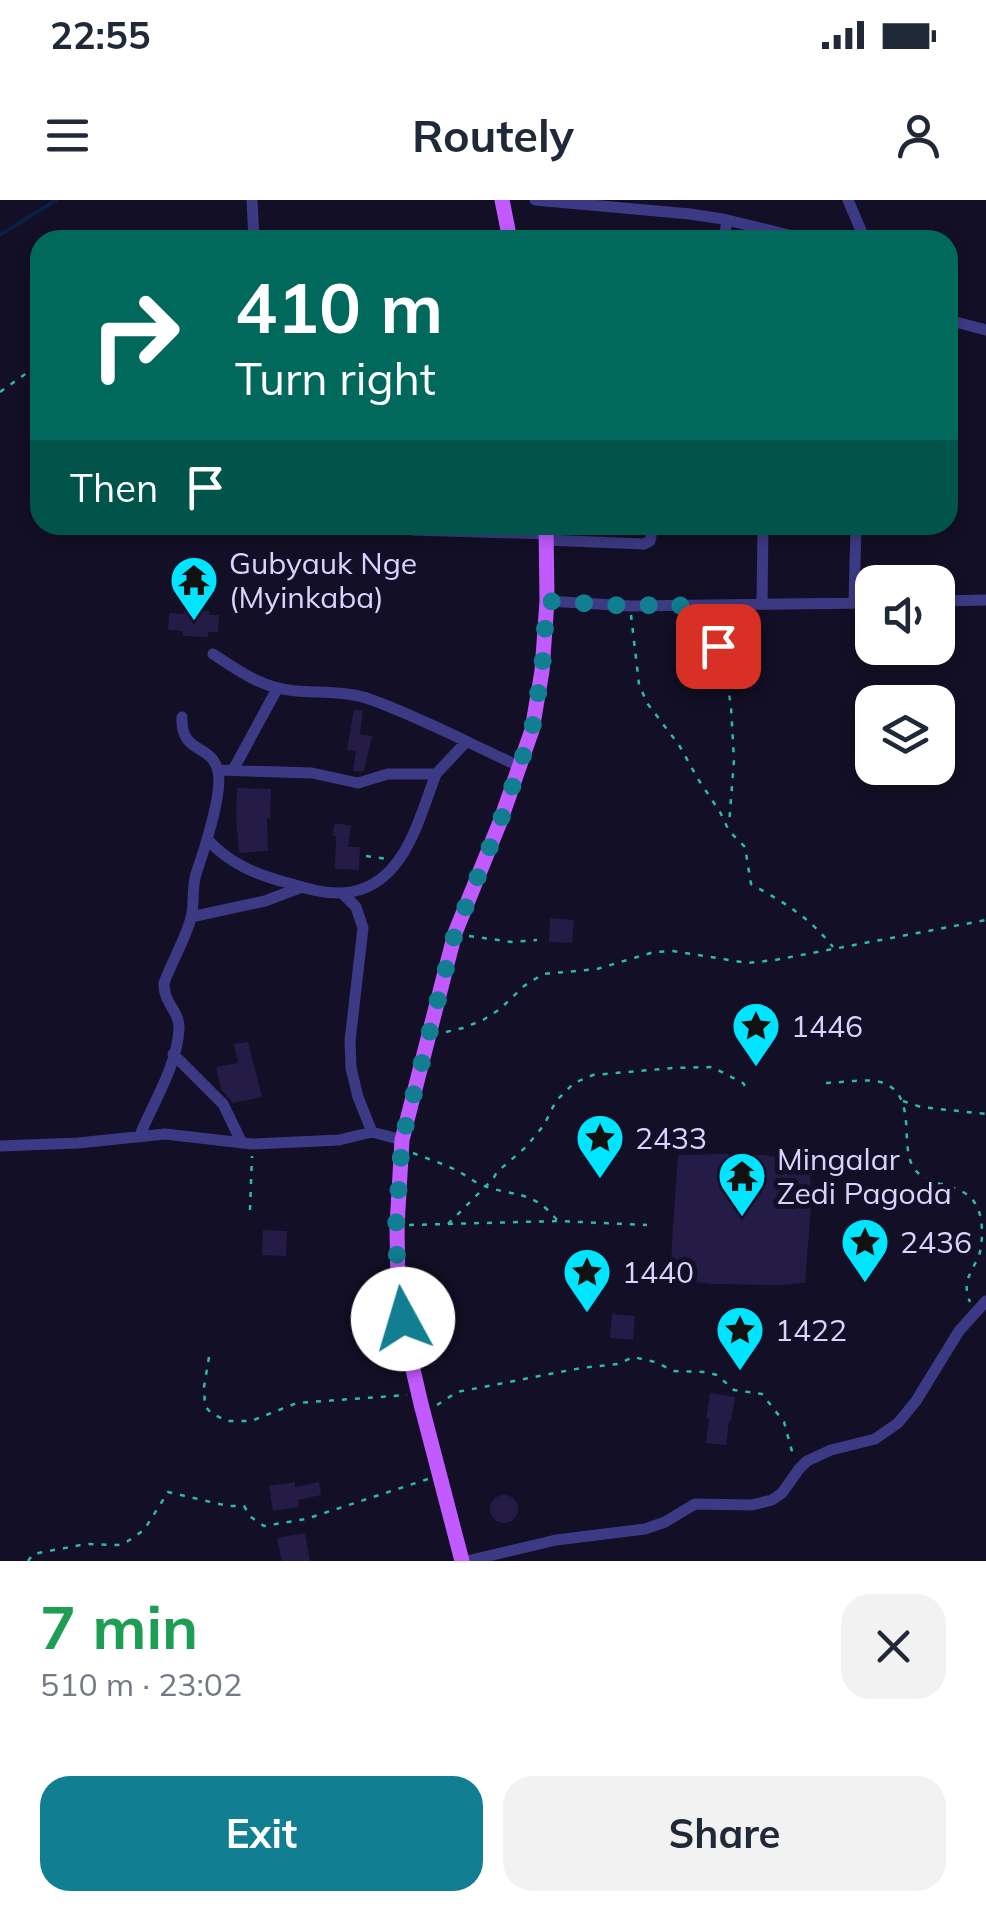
<!DOCTYPE html>
<meta charset="utf-8">
<style>
body{margin:0;font-family:Mulish,sans-serif;background:#f2f2f3;color:#1f2937;height:100vh;display:flex;flex-direction:column;font-size:38px;white-space:nowrap}
*{box-sizing:border-box;margin:0}
p{font-size:32px;color:#747a83}
.icon{flex:none;width:55px;height:55px;fill:none;stroke:currentColor;stroke-width:2;stroke-linecap:round;stroke-linejoin:round}
.map{position:relative;height:1361px;overflow:hidden}
.details{display:flex;flex-direction:column;background:#fff;flex:1}
.details>*{flex:none}
.guide{position:absolute;left:30px;top:30px;width:928px;height:305px;border-radius:30px;box-shadow:0 5px 15px #0003;background:#00695c;color:#fff;overflow:hidden}
.tools{position:absolute;left:855px;top:365px;display:grid;gap:20px}
.tools a{display:grid;place-items:center;width:100px;height:100px;border-radius:20px;background:#fff;box-shadow:0 5px 15px #0003;font-size:50px}
.pin{position:absolute;display:grid;place-items:center;width:85px;height:85px;color:#fff;margin:-42px;border-radius:20px;box-shadow:0 5px 15px #0006}
.me{position:absolute;width:110px;margin:-55px;rotate:354deg;stroke-linejoin:round;filter:drop-shadow(0 0 8px #0008)}
.turn{display:flex;align-items:center;gap:35px;height:210px;padding:0 40px;font-size:45px}
.turn .icon{width:130px;height:130px;stroke-width:2.5}
.turn b{display:block;font-size:70px;line-height:85px}
.then{display:flex;align-items:center;height:95px;padding:0 40px;background:#0003;gap:20px;font-size:38px}
.round{display:grid;place-items:center;flex:none;width:105px;height:105px;border-radius:30px;background:#f2f2f3}
.summary{display:flex;align-items:center;justify-content:space-between;height:170px;padding:0 40px}
h1{font-size:60px;font-weight:700;line-height:75px;color:#1e9e55}
.button{display:flex;gap:20px;margin-top:auto;padding:20px 40px}
.button a{flex:1;height:115px;border-radius:30px;background:#117e91;color:#fff;font-size:40px;font-weight:700;line-height:115px;text-align:center}
.button a+a{background:#f2f2f3;color:#1f2937}
.status{display:flex;justify-content:space-between;align-items:center;height:70px;padding:0 50px;background:#fff;direction:ltr}
.status svg{height:28px;fill:currentColor}
header{display:flex;justify-content:space-between;align-items:center;height:130px;padding:0 40px;background:#fff;font-size:45px;font-weight:700}
.map>svg:first-child{display:block}
.lines{fill:none;stroke-linecap:round;stroke-linejoin:round}
.stream{stroke:#0a1f44;stroke-width:4}
.building{fill:#241b47}
.path{stroke:#2fb8b0;stroke-width:2.5;stroke-dasharray:5 8;stroke-linecap:butt}
.minor{stroke:#3d3a85;stroke-width:11}
.major{stroke:#c25bff;stroke-width:15}
.route{stroke:#117e91;stroke-width:18;stroke-dasharray:0 32.4}
.labels{text-anchor:middle;dominant-baseline:central;stroke-width:10;stroke-linejoin:round;paint-order:stroke}
.poi-label{font-size:30px;fill:#d9d4ff;stroke:#130f26;text-anchor:start}
</style>
<div class="status"><b>22:55</b><svg viewBox="0 0 49 12"><path d="M0 12V9h3v3zM5 12V6h3v6zM10 12V3h3v9zM15 12V0h3v12zM26 1h20v11H26zM47 4h2v5h-2z"/></svg></div>
<header><svg class="icon" aria-label="menu" viewBox="0 0 24 24"><path d="M4 6h16M4 12h16M4 18h16"/></svg>Routely<svg class="icon" aria-label="person" viewBox="0 0 24 24"><circle cx="12" cy="8" r="4"/><path d="M4 21q1-7 8-7t8 7"/></svg></header>
<div class="map">
<svg width="986" height="1361" viewBox="0 0 986 1361">
<rect width="100%" height="100%" fill="#130f26"/>
<g class="lines">
<path class="stream" d="M0,35l56,-35"/>
</g>
<path class="building" d="M184,410l25,1v4h10l-1,17h-10v5l-25,-1v-5l-15,-1 1,-17 15,1z
M354,509l9,2 -3,23 12,2 -8,35 -3,1 -8,-1 3,-20 -9,-1z
M237,588l34,1 -1,30 -3,-1 1,33 -29,2 -3,-36z
M335,623l16,3 -3,21h12l-1,23 -24,-1 1,-33 -4,-1z
M550,718l24,2 -2,23 -23,-1z
M248,842l14,55 -29,6 -12,-14 -5,-22 22,-4 -4,-19z
M718,954l47,1 43,9 4,30 -7,89 -24,2 -71,-1 -39,-6 1,-37 6,-86z
M263,1030l24,1 -1,25 -24,-1z
M612,1114l23,2 -2,24 -23,-2z
M710,1193l25,4 -4,24h-2l-3,24 -20,-2 3,-25h-3z
M295,1282v5l24,-5 2,13 -23,5 1,7 -26,4 -4,-25z
M490 1309a14 14 0 1 1 28 0a14 14 0 1 1-28 0Z
M305,1333l5,28h-28l-5,-23z"/>
<g class="lines">
<path class="path" d="M0,192l38,-27
M631,415l8,69 8,19 32,42 19,34 22,33 9,19 16,16 6,37c34,19 58,33 82,63
M691,417l28,29 5,15 7,46 3,53 -5,65
M366,656l21,3
M469,736l43,6 25,-2
M446,832l17,-4 20,-8 17,-11 24,-23 19,-12 54,-5 57,-17 19,-1 75,12 27,-3 211,-40
M826,883c18,0 46,-7 62,2 27,15 13,57 24,80 15,29 62,10 69,55 2,10 1,29 -3,38 -8,16 -16,25 -8,44
M903,901l18,6 65,7
M413,953c15,6 31,11 45,18 7,4 14,9 21,13 34,14 52,4 78,36
M250,1010l2,-54
M448,1024l45,-45 4,-7 29,-25 18,-22 12,-24 18,-18 19,-8 80,-7 39,-1 31,16 6,9
M409,1025l149,-4 89,4
M209,1157l-5,30 1,19 6,7 16,8h24l46,-18 110,-8
M437,1205l20,-13 124,-24 37,-4 15,-7 22,5 19,9 32,1 11,3 17,15 28,4 22,28 9,33
M28,1361l5,-7 53,-10 32,1 10,-4 16,-11 24,-38 60,14h16l7,11 13,9 42,-7 122,-40"/>
<path class="minor" d="M252,0l2,40
M535,0l155,14 33,5 86,21
M848,0l17,40
M724,40l3,-20
M948,120l38,10
M412,330l134,4
M546,340l98,4 6,-3 3,-16
M547,401l84,5 241,-3
M938,401l48,-1
M854,403l2,-78
M762,404l1,-79
M213,454c26,17 50,35 83,37 25,2 52,0 76,9 50,18 98,44 147,66
M218,570l94,3 46,10 30,-9h48l30,-32
M233,570l44,-81
M208,640c22,24 49,35 80,43 17,5 36,11 54,10 61,-3 76,-72 94,-119
M342,693l14,14 7,21 -13,113 1,27 7,29 14,35
M191,717l74,-16 37,-14
M173,854l50,50 19,39
M139,937c14,-34 38,-71 40,-108 1,-18 -16,-26 -15,-46 8,-22 21,-43 27,-65 4,-16 0,-32 6,-47 7,-20 26,-79 21,-99 -5,-29 -38,-17 -36,-55
M0,946l78,-3 87,-9 87,10 87,-4 33,-8 30,8
M467,1361l89,-21 89,-11 20,-7 30,-18 57,1 20,-5 10,-7 17,-24 8,-8 24,-11 44,-11 23,-16 18,-22 43,-70 27,-30"/>
<path class="major" d="M502,0l8,40
M462,1361l-41,-157 -13,-56 -10,-58 -1,-64 5,-86 53,-207 45,-111 32,-92 10,-59 5,-70 -1,-76"/>
</g>
<g class="lines">
<path class="route" d="M403,1119l-5,-29 -2,-64 6,-86 53,-207 45,-111 32,-92 10,-60 5,-69 83,5 49,-2 39,42"/>
</g>
<defs>
<g id="temple-pin" transform="scale(2.5)"><path d="M0 17L-7.5 6A9.5 9.5 0 1 1 7.5 6Z" fill="#00e5ff" stroke="#130f26"/><path d="M0-6L5-2H3V0L6.5 2.5H4V6H1.5V3h-3V6H-4V2.5H-6.5L-3 0V-2H-5Z" fill="#111"/></g>
<g id="sight-pin" transform="scale(2.5)"><path d="M0 17L-7.5 6A9.5 9.5 0 1 1 7.5 6Z" fill="#00e5ff" stroke="#130f26"/><path d="M0-6L1.8-2.2L6-1.7L2.9 1.2L3.7 5.4L0 3.3L-3.7 5.4L-2.9 1.2L-6-1.7L-1.8-2.2Z" fill="#111"/></g>
</defs>
<g fill-rule="evenodd">
<use href="#temple-pin" x="194" y="380"/>
<use href="#sight-pin" x="756" y="826"/>
<use href="#sight-pin" x="600" y="938"/>
<use href="#temple-pin" x="742" y="976"/>
<use href="#sight-pin" x="865" y="1042"/>
<use href="#sight-pin" x="587" y="1072"/>
<use href="#sight-pin" x="740" y="1130"/>
</g>
<g class="labels">
<g class="poi-label">
<text x="229" y="363">Gubyauk Nge<tspan x="229" dy="34">(Myinkaba)</tspan></text>
<text x="791" y="826">1446</text>
<text x="635" y="938">2433</text>
<text x="777" y="959">Mingalar<tspan x="777" dy="34">Zedi Pagoda</tspan></text>
<text x="900" y="1042">2436</text>
<text x="622" y="1072">1440</text>
<text x="775" y="1130">1422</text>
</g>
</g>
</svg>
<div class="tools">
<a><svg class="icon" aria-label="sound" viewBox="0 0 24 24"><path d="M4 9h4l5-4v14l-5-4H4zM17 9q2 3 0 6"/></svg></a>
<a><svg class="icon" aria-label="layers" viewBox="0 0 24 24"><path d="M12 4l9 5-9 5-9-5zM3 14l9 5 9-5"/></svg></a>
</div>
<div class="pin" style="left:718px;top:446px;background:#d93025"><svg class="icon" aria-label="arrive" viewBox="0 0 24 24"><path d="M6 21V4h12l-3 4 3 4H6"/></svg></div>
<svg class="me" style="left:403px;top:1119px" viewBox="-20 -20 40 40"><circle r="19" fill="#fff"/><path d="M0-13L10 11 0 6-10 11z" fill="#117e91"/></svg>
<div class="guide">
<div class="turn"><svg class="icon" aria-label="right" viewBox="0 0 24 24"><path d="M7 20v-9h11M14 6l5 5-5 5"/></svg><div><b>410 m</b>Turn right</div></div>
<div class="then">Then<svg class="icon" aria-label="arrive" viewBox="0 0 24 24"><path d="M6 21V4h12l-3 4 3 4H6"/></svg></div>
</div>
</div>
<section class="details">
<div class="summary"><div><h1>7 min</h1><p>510 m · 23:02</p></div><a class="round"><svg class="icon" aria-label="close" viewBox="0 0 24 24"><path d="M6 6l12 12M18 6L6 18"/></svg></a></div>
<div class="button"><a>Exit</a><a>Share</a></div>
</section>
